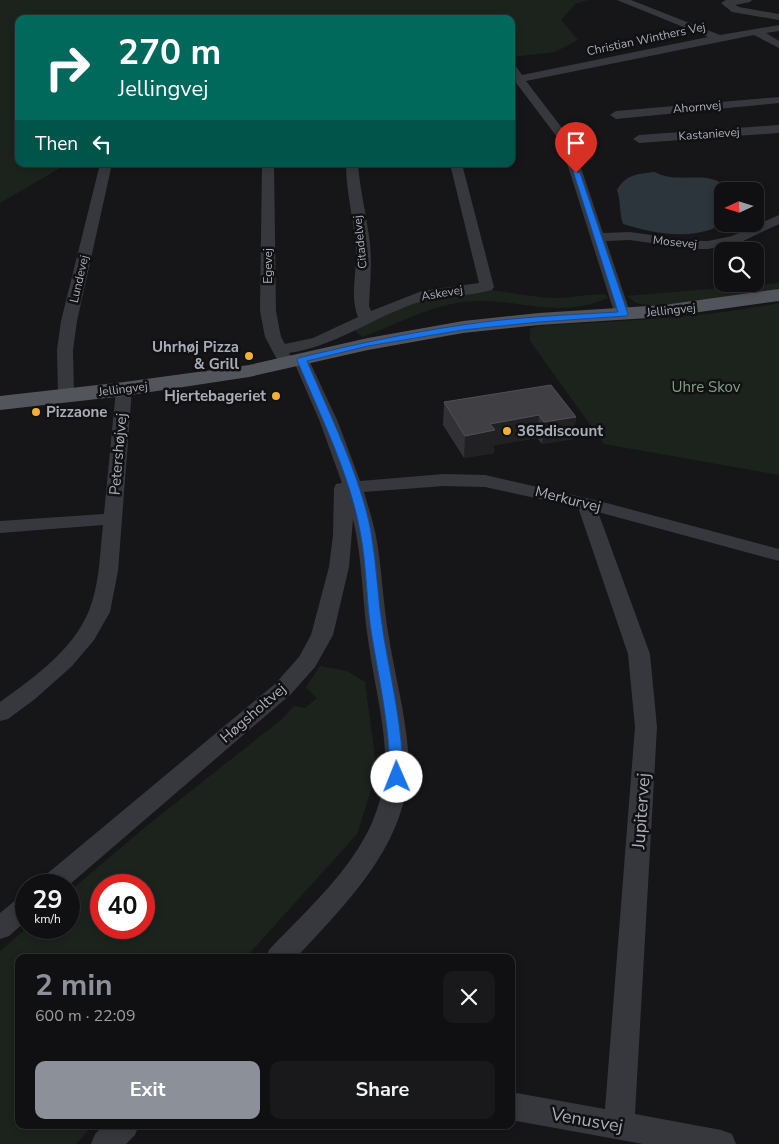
<!DOCTYPE html>
<meta charset="utf-8">
<style>
body{margin:0;font-family:"Nunito Sans",sans-serif;background:#19191b;color:#f1f3f6;height:100vh;display:flex;flex-direction:column;font-size:19px;white-space:nowrap}
*{box-sizing:border-box;margin:0}
p{font-size:16px;color:#9c9d9f}
.icon{flex:none;width:28px;height:28px;fill:none;stroke:currentColor;stroke-width:2;stroke-linecap:round;stroke-linejoin:round}
.map{position:relative;flex:1;overflow:hidden}
.details{position:absolute;left:15px;top:954px;width:500px;height:175px;display:flex;flex-direction:column;background:#101012;border-radius:10px;box-shadow:0 2px 8px #0003,0 0 0 1px #303032}
.details>*{flex:none}
.top-card{position:absolute;left:15px;top:15px;width:500px;height:152px;border-radius:10px;box-shadow:0 2px 8px #0003,0 0 0 1px #303032;background:#00695c;color:#fff;overflow:hidden}
.needle{width:32px;rotate:266deg}
.buttons{position:absolute;left:714px;top:182px;display:grid;gap:10px}
.buttons a{display:grid;place-items:center;width:50px;height:50px;border-radius:10px;background:#101012;box-shadow:0 2px 8px #0003,0 0 0 1px #303032;font-size:25px}
.speed{position:absolute;left:15px;top:874px;display:flex;gap:10px;font-size:25px;font-weight:700;text-align:center}
.speed>*{display:grid;place-content:center;width:65px;height:65px;border-radius:50%;background:#101012;box-shadow:0 2px 8px #0003,0 0 0 1px #303032;line-height:1}
.speed small{font-size:12px;font-weight:400}
.speed .limit{border:8px solid #d22;background:#fff;color:#111}
.pin{position:absolute;display:grid;place-items:center;width:42px;height:42px;color:#fff;margin:-51px -21px;border-radius:50% 50% 50% 0;rotate:-45deg;box-shadow:0 0 5px #0007}
.pin .icon{rotate:45deg}
.me{position:absolute;width:55px;margin:-28px;rotate:359deg;stroke-linejoin:round;filter:drop-shadow(0 0 4px #0008)}
.turn{display:flex;align-items:center;gap:18px;height:105px;padding:0 20px;font-size:22px}
.turn .icon{width:65px;height:65px;stroke-width:2.5}
.turn b{display:block;font-size:35px;line-height:42px}
.then{display:flex;align-items:center;height:48px;padding:0 20px;background:#0003;gap:10px;font-size:19px}
.round{display:grid;place-items:center;flex:none;width:52px;height:52px;border-radius:10px;background:#19191b}
.overview{display:flex;align-items:center;justify-content:space-between;height:85px;padding:0 20px}
h1{font-size:30px;font-weight:700;line-height:38px;color:#8c9099}
.cta{display:flex;gap:10px;margin-top:auto;padding:10px 20px}
.cta a{flex:1;height:58px;border-radius:10px;background:#8c9099;color:#fff;font-size:20px;font-weight:700;line-height:58px;text-align:center}
.cta a+a{background:#19191b;color:#f1f3f6}
.map>svg:first-child{display:block}
.green{fill:#1c231d;fill-rule:evenodd}
.water{fill:#2c353c}
.lines{fill:none;stroke-linecap:round;stroke-linejoin:round}
.minor{fill:#37383d;fill-rule:evenodd}
.major{fill:#53555c;fill-rule:evenodd}
.wall{fill:#323236}
.shaded-wall{fill:#212124}
.building{fill:#3f3f44;stroke:#4f5156}
.route{fill:#1a73e8;stroke:#114b97}
.poi-dot{fill:#f2b134;stroke:#111113;stroke-width:2}
.labels{text-anchor:middle;dominant-baseline:central;stroke-width:5;stroke-linejoin:round;paint-order:stroke}
.far-street-label{font-size:12px;fill:#a8adb8;stroke:#111113}
.poi-label{font-size:15px;font-weight:bold;fill:#a8adb8;stroke:#111113;text-anchor:end}
.park-label{font-size:15px;fill:#7fa381;stroke:#111113}
.street-label{font-size:15px;fill:#a8adb8;stroke:#111113}
.near-street-label{font-size:18px;fill:#a8adb8;stroke:#111113}
</style>
<div class="map">
<svg width="779" height="1144" viewBox="0 0 779 1144">
<rect width="100%" height="100%" fill="#161618"/>
<path class="green" d="M0,0h588l-13,4 -14,16 17,20 -23,12 -44,5v-38h-492v145h48l-67,39z
M779,283v7l-115,17 -28,-4 -9,-7z
M489,290c21,2 42,7 63,8 19,1 35,-5 54,-3l2,3c-54,23 -91,-2 -144,4 -37,4 -67,23 -102,35l-7,-7 35,-18 43,-16z
M779,303v172l-175,-31 -74,-103v-12l7,-3c81,-5 163,-7 242,-23z
M320,666l27,5 18,11 12,90 -20,62 -111,123 -227,1v167h74l-17,19h-76v-193l27,-23h42v-36l75,-64 138,-109 12,-13 11,2 12,-10 -11,-11zM101,885h43v43h-43z"/>
<path class="water" d="M655,172c19,11 44,1 63,9l2,4 -6,3 4,10 -4,12 5,7 -6,12c-29,10 -61,4 -90,-5 -4,-12 -2,-23 -6,-34 9,-16 21,-16 38,-18z"/>
<g class="lines">
<path class="minor" d="M617,0h14l89,35 59,-10v6l-13,2 13,8v7l-25,-13 -228,46 46,60 31,92 27,-1 63,9h15l24,-5 47,-21v9l-38,18 -33,7h-15l-63,-9 -24,1 25,74 -3,3h-10l-3,-3 -55,-174 -49,-65v-12l4,1 7,10 186,-38z
M726,0h26l-2,2 -15,3 4,2 40,7v6l-47,-8 -11,-9z
M779,97v6l-163,16 -6,-4 6,-4z
M779,125v8l-140,10 -6,-4 6,-4z
M100,164h12l-35,157 -4,29 1,45 -2,4h-12l-2,-4 -1,-45 4,-29z
M262,164h12l2,147 5,26 4,7 28,-6 45,-21c-9,-22 0,-48 -2,-72 -3,-28 -10,-54 -10,-81h12c2,27 9,53 12,80 2,21 0,42 -1,62l2,5 51,-20 57,-8 -29,-119h12l32,123 -2,3c-26,7 -53,5 -79,14 -42,15 -78,42 -124,49l4,7 2,-3h12l2,3 29,62 22,59 84,-7 41,1 114,26 180,48v12l-181,-49 52,142 7,73 -22,387 86,16 11,4 4,10h-93l-132,-24v-28l94,17 30,-382 -7,-73 -49,-144 1,-2 -95,-21 -41,-1 -80,6c4,14 9,29 12,44 6,33 7,68 13,102 6,37 16,74 19,112 7,87 -58,149 -112,208h-30l3,-8c55,-58 121,-112 116,-199 -2,-35 -11,-70 -16,-105 -7,-42 -6,-86 -16,-127l-4,48 -16,68 -18,32 -24,27 -222,191h-31l4,-7 233,-194 24,-27 12,-22 18,-68 4,-32 1,-47 2,-4 6,-1 -22,-61 -26,-60 -2,3h-12l-15,-28 -5,-26z
M124,384l6,1 2,4 -14,182 -8,41 -16,28 -22,26 -37,33 -27,20 -8,2v-19c36,-26 79,-56 92,-100 8,-25 8,-51 11,-77l-103,8v-12l104,-7 12,-125 2,-4z
M26,895v26l-17,15 -9,3v-26l17,-14z
M104,1125h35l-4,10 -9,9h-35l4,-10z"/>
<path class="major" d="M779,289v12l-115,16 -125,8 -76,8 -95,17 -119,27 -125,19 -124,14v-14l124,-14 125,-17 119,-27 95,-17 76,-8 125,-8z"/>
</g>
<path class="wall" d="M444,402l132,15 -3,22 -31,5 -5,-6 -43,7v8l-30,5 -21,-33z"/>
<path class="shaded-wall" d="M539,415l-2,23 -43,7v8l-30,5 1,-22 25,-12z
M576,417l-3,22 -31,5 2,-22z"/>
<path class="building" d="M551,385l25,32 -32,5 -5,-7 -49,9 5,6 -30,6 -21,-34z"/>
<path class="route" d="M573,171l7,2 48,141 -2,2 -87,6 -76,8 -95,16 -61,15c22,52 54,116 64,171 6,35 7,71 13,106 8,46 19,92 19,139l-1,4h-10l-2,-4c0,-47 -10,-93 -18,-140 -6,-35 -5,-71 -12,-106 -11,-59 -40,-116 -63,-171l1,-2c54,-13 109,-25 164,-33 52,-8 104,-10 156,-13z"/>
<g class="poi-dot">
<circle cx="249" cy="356" r="5"/>
<circle cx="276" cy="396" r="5"/>
<circle cx="36" cy="412" r="5"/>
<circle cx="507" cy="431" r="5"/>
</g>
<g class="labels">
<g class="far-street-label">
<text transform="translate(646 39) rotate(-12)">Christian Winthers Vej</text>
<text transform="translate(697 107) rotate(-5)">Ahornvej</text>
<text transform="translate(709 134) rotate(-4)">Kastanievej</text>
<text transform="translate(360 242) rotate(-96)">Citadelvej</text>
<text transform="translate(675 242) rotate(6)">Mosevej</text>
<text transform="translate(268 266) rotate(-90)">Egevej</text>
<text transform="translate(79 279) rotate(-77)">Lundevej</text>
<text transform="translate(442 293) rotate(-10)">Askevej</text>
<text transform="translate(671 310) rotate(-6)">Jellingvej</text>
<text transform="translate(123 389) rotate(-7)">Jellingvej</text>
</g>
<g class="poi-label">
<text x="239" y="347">Uhrhøj Pizza<tspan x="239" dy="17">&amp; Grill</tspan></text>
<text x="266" y="396">Hjertebageriet</text>
<text x="46" y="412" text-anchor="start">Pizzaone</text>
<text x="517" y="431" text-anchor="start">365discount</text>
</g>
<g class="park-label">
<text x="706" y="387">Uhre Skov</text>
</g>
<g class="street-label">
<text transform="translate(118 454) rotate(-85)">Petershøjvej</text>
<text transform="translate(568 499) rotate(14)">Merkurvej</text>
<text transform="translate(253 713) rotate(-41)">Høgsholtvej</text>
</g>
<g class="near-street-label">
<text transform="translate(641 811) rotate(-86)">Jupitervej</text>
<text transform="translate(587 1120) rotate(10)">Venusvej</text>
</g>
</g>
</svg>
<div class="buttons">
<a><svg class="needle" viewBox="-14 -14 28 28"><path d="M0-13l5 13h-10z" fill="#e53935"/><path d="M0 13l5-13h-10z" fill="#9c9d9f"/></svg></a>
<a><svg class="icon" aria-label="search" viewBox="0 0 24 24"><circle cx="10" cy="10" r="6"/><path d="M15 15l6 6"/></svg></a>
</div>
<div class="speed"><div>29<small>km/h</small></div><div class="limit">40</div></div>
<div class="pin" style="left:576px;top:173px;background:#d93025"><svg class="icon" aria-label="arrive" viewBox="0 0 24 24"><path d="M6 21V4h12l-3 4 3 4H6"/></svg></div>
<svg class="me" style="left:397px;top:777px" viewBox="-20 -20 40 40"><circle r="19" fill="#fff"/><path d="M0-13L10 11 0 6-10 11z" fill="#1a73e8"/></svg>
<div class="top-card">
<div class="turn"><svg class="icon" aria-label="right" viewBox="0 0 24 24"><path d="M7 20v-9h11M14 6l5 5-5 5"/></svg><div><b>270 m</b>Jellingvej</div></div>
<div class="then">Then<svg class="icon" aria-label="left" viewBox="0 0 24 24"><path d="M17 20v-9H6M10 6l-5 5 5 5"/></svg></div>
</div>
<section class="details">
<div class="overview"><div><h1>2 min</h1><p>600 m · 22:09</p></div><a class="round"><svg class="icon" aria-label="close" viewBox="0 0 24 24"><path d="M6 6l12 12M18 6L6 18"/></svg></a></div>
<div class="cta"><a>Exit</a><a>Share</a></div>
</section>
</div>
